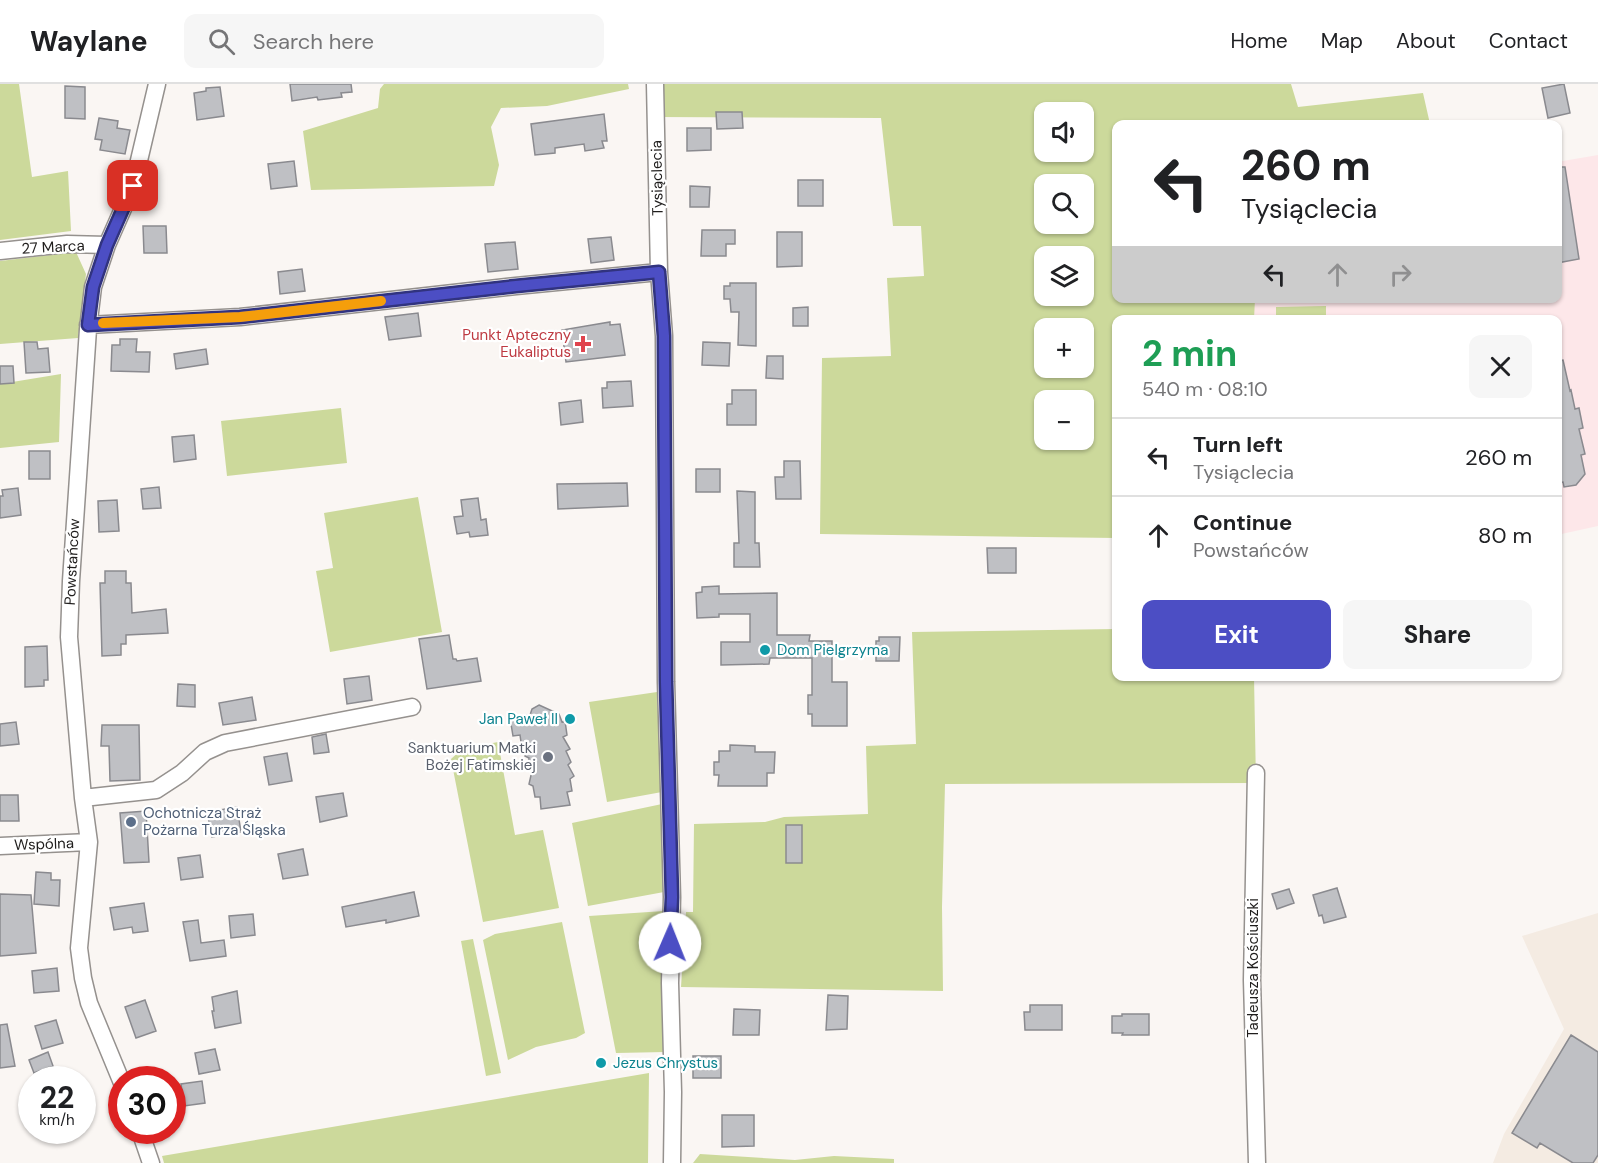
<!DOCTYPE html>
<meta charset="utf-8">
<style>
body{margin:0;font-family:"DM Sans",sans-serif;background:#f6f6f6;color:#202124;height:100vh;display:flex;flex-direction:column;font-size:22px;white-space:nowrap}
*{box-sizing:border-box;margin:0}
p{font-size:20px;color:#757577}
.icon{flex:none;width:33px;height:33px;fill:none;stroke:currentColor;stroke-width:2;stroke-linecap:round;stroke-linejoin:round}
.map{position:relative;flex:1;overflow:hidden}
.side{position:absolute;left:1112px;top:231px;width:450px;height:366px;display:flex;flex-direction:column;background:#fff;border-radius:12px;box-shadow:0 2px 4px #0004}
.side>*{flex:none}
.banner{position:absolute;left:1112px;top:36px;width:450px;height:183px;border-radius:12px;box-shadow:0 2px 4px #0004;background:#fff;color:#202124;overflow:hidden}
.tools{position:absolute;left:1034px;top:18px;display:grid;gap:12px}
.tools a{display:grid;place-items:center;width:60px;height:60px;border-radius:12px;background:#fff;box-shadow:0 2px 4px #0004;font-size:30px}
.speed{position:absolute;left:18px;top:982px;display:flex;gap:12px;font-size:30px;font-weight:700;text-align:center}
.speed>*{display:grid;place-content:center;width:78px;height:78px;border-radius:50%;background:#fff;box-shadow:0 2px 4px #0004;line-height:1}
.speed small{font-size:15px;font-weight:400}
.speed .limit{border:9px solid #d22;background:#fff;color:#111}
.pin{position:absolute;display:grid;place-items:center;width:51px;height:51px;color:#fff;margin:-26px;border-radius:12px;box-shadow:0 3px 9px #0006}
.me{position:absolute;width:66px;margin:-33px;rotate:1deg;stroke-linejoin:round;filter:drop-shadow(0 0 4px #0008)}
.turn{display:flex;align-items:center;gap:21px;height:126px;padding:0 30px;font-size:27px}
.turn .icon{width:78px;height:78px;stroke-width:2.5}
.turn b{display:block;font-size:42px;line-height:51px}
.lanes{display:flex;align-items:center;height:57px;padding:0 30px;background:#0003;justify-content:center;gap:30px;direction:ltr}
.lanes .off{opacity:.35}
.round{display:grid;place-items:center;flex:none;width:63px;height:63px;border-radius:12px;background:#f6f6f6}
.overview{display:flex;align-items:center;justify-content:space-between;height:102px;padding:0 30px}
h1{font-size:36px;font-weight:700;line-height:45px;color:#1e9e55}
.action{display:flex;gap:12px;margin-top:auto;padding:12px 30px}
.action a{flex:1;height:69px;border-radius:12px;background:#4c4ec4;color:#fff;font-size:24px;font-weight:700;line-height:69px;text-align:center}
.action a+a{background:#f6f6f6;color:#202124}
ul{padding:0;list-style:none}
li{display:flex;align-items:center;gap:18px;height:78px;padding:0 30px;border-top:2px solid #e0e0e0}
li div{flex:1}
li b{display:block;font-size:22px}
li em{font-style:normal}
header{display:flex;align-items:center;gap:36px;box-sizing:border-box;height:84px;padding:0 30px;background:#fff;border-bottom:2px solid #e0e0e0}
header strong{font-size:28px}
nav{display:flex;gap:33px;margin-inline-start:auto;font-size:21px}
.search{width:420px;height:54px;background:#f6f6f6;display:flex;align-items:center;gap:15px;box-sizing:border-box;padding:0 21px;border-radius:12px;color:#757577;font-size:22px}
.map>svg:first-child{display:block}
.built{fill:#f4ebe2}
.education{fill:#fde7e9}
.green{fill:#ccd99b;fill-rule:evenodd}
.building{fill:#bfc0c4;stroke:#8a8a8f;stroke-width:1.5}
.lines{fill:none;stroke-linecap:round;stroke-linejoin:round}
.minor-casing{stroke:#95918e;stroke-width:19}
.minor{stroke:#fff;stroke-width:16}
.route-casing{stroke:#31337f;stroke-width:15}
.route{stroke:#4c4ec4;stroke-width:10}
.slow{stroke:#f59e0b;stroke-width:10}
.health-dot{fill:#e0444e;stroke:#fff;stroke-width:2}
.culture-dot{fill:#0f9aa8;stroke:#fff;stroke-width:2}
.worship-dot{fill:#6b7280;stroke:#fff;stroke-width:2}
.service-dot{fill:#5c6f8a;stroke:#fff;stroke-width:2}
.labels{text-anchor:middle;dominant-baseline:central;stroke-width:4.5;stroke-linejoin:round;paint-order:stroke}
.street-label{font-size:15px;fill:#1f1d1c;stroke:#fff}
.health-label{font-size:15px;fill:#be3a42;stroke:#fff;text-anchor:end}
.culture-label{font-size:15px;fill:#0d838f;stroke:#fff;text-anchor:start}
.worship-label{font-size:15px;fill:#5b616d;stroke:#fff;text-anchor:end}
.service-label{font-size:15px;fill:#4e5e75;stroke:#fff;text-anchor:start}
</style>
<header>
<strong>Waylane</strong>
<div class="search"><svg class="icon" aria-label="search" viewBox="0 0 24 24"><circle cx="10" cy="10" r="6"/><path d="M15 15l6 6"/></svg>Search here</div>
<nav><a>Home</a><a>Map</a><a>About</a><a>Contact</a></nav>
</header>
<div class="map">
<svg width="1598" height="1079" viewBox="0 0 1598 1079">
<rect width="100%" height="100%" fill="#faf6f3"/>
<path class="built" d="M1598,829v250h-105l11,-29 60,-105 -42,-93z"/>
<path class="education" d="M1598,71v371l-41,9v-215l-304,-1v-20l304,-1v-136z"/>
<path class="green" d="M0,0h19l13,93 36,-6 3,60 -71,9z
M384,0h244l1,5 -82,17 -46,2 -10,19 8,38 -5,21 -183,4 -8,-59 75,-23 2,-19z
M655,0h636l7,23 125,-14 7,31h-314v174l139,1 -1,20 -138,1v218l-296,-4 2,-176 69,-2 -4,-78 37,-2 -3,-50h-28l-12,-108 -225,-1zM1044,28h39v40h-39zM1044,100h39v40h-39zM1044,172h39v40h-39zM1044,244h39v40h-39zM1044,316h39v40h-39z
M76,168l10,22 -8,64 -78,6v-83z
M1326,222v13h-50v-12z
M61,290l-2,68 -59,6v-64z
M341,324l6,55 -120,13 -6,-55z
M418,413l24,135 -112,20 -14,-81 17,-3 -9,-55z
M1116,545v47l138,1 2,106 -311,1 -3,123 1,84 -262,-4 5,-75h7l1,-88 71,-2 19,-5 84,-3 -2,-68 50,-2 -4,-112z
M657,608l5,100 -55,10 -18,-100z
M498,658l17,93 28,-5 16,78 -76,14 -32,-163 11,-10z
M662,720l2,88 -76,14 -16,-83z
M664,827l2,141 -50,1 -27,-137z
M562,838l23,111 -9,5 -40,9 -28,13 -25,-120 12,-6z
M473,855l28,134 -15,3 -25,-135z
M649,989l-1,90h-484l-2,-7z
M700,1070l95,6 39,-4 60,3v4h-201z"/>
<path class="building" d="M290,0h61l1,8 -11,1 1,4 -24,3 -1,-3 -25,4z
M1564,0l6,29 -22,5 -6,-30z
M65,2l20,1v32l-20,-1z
M220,3l4,29 -27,4 -3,-27 12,-2v-3z
M716,28h26l1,16 -26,1z
M604,30l3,27h-5l2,7 -19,3 -1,-7 -29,4v5l-20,2 -4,-31z
M99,34l19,3 -1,7 13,2 -5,24 -25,-4 2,-10 -7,-1z
M687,44h24v22l-24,1z
M294,77l3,25 -26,3 -3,-25z
M1557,83h8l14,92 -22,4z
M798,96h25v26h-25z
M690,102l20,1 -1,20h-19z
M143,142h23l1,27h-23z
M702,146h33v14h-9v12h-25z
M777,148h25v34l-25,1z
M611,153l3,23 -23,3 -3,-24z
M515,158l3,27 -30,3 -3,-28z
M302,185l3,22 -25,3 -2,-22z
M730,199h26v63l-18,-1 1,-33h-8l-1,-13h-6v-13h6z
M808,223v19h-15v-18z
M418,229l3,23 -32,4 -4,-23z
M610,238v3l10,-1 5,31 -59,7 -4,-32z
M120,255h17l-1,13h14l-1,20 -38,-1 1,-26h8z
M24,258h13l1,7 10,-1 2,24 -24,1z
M703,258l27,1 -1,23 -27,-1z
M206,265l2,15 -32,5 -2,-15z
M767,272h16v23l-17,-1z
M1563,276l7,31 1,-1 4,19 4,-1 4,20 -4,1 6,25 -4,1 4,19 -9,11 -12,2 -1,-5 -6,1v-122z
M0,282h13l1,17 -14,1z
M631,297l2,25 -30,2 -1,-20h5v-6z
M732,306h24v35h-29v-21h5z
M581,316l2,22 -22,3 -2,-22z
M194,351l2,24 -22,3 -2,-25z
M29,367h21v28h-21z
M784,377h16l1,38h-25l-1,-22h9z
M696,385h24v23h-24z
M627,399l1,23 -70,3 -1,-25z
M159,403l2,21 -18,1 -2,-20z
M18,404l3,27 -21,3v-22h3l-1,-6z
M737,407l18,1v51h4l1,24h-26v-24h5z
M478,414l3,22 5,-1 2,16 -18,2 -1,-5 -12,2 -3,-17 9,-1 -2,-16z
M117,416l2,31 -20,1 -1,-31z
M987,464h29v25h-28z
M105,487h21v12h5l1,30 34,-4 2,24 -42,2v9h-5v11l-19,1 -2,-73h5z
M719,502v8l58,-1v42h33l-1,6h23v41h15v44h-35v-12h-4v-19h4v-37h-42l-1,6 -48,1v-23h29v-28h-31v3l-22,1 -1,-25 6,-1v-5z
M449,551l4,24h3l1,2 20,-3 4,23 -54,8 -8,-50z
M879,553h21l-1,24h-23v-20h3z
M47,562l1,34h-4v6l-19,1v-40z
M369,592l3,24 -25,4 -3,-25z
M178,600l17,1v22l-18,-1z
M252,613l4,23 -33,5 -4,-22z
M539,621l20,9 3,8 3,-1 2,14 -4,2 7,12 -4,2 5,11 -3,3 6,11 -4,3 2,12 -5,1 3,13 -29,4 -1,-12h-5l-2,-11 -4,-2 3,-13 -5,-2 2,-11 -4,-2 2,-12 -6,-2 -1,-7 -7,1 -3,-18 20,-3 2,-6z
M16,638l3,22 -19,2v-22z
M102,641h37l1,55 -30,1 -1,-35h-8z
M326,650l3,18 -15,2 -2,-17z
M730,661l25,1v6h20l-1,21h-7v13h-49l1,-11h-5v-13h5v-11h11z
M287,669l5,28 -23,4 -5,-28z
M343,709l4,23 -27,6 -4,-25z
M0,711h18l1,26h-19z
M237,723l4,25 -29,5 -5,-25z
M146,727l3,51 -25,1 -4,-50z
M786,741h16v38h-16z
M303,765l5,26 -25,4 -5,-25z
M200,771l3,22 -22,3 -3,-22z
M36,788l15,1v7h9l-1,26 -25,-2z
M1337,804l9,29 -22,6 -2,-8 -3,1 -6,-21z
M1289,805l5,14 -17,6 -5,-15z
M414,808l5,24 -33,7v-3l-40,7 -4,-20z
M0,810l31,1 5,58 -36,3z
M144,819l4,28 -15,2 -1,-6 -18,3 -4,-22z
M253,830l2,21 -24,3 -2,-22z
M198,836l3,23 23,-3 2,16 -36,5 -7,-39z
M57,884l2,23 -25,2 -2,-22z
M237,907l4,32 -26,5 -3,-17h2l-2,-14z
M828,911l20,1 -1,33 -21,1z
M145,916l11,31 -20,7 -11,-31z
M1030,921h32v25h-37l-1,-18h6z
M734,925l26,1 -1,25h-26z
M1122,930h27v21h-27l1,-2h-11v-17h10z
M56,936l7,23 -21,6 -7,-23z
M7,940l8,42 -15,2v-43z
M1571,951l27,17v103l-5,8h-20l-33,-20 -3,5 -25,-15z
M215,965l5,21 -21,4 -4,-21z
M48,968l5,14 -19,7 -5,-13z
M693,972h28v22h-28z
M202,997l3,22 -21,3 -3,-22z
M722,1031h32v31l-32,1z"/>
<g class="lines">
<g class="minor-casing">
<path id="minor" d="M655,0l4,188 5,64 2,346 6,215 -2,86 3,109 -1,71
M0,167l67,-7 40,1
M88,241l152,-8 276,-31 143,-14
M1256,689l-4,207 5,183
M83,714l73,-8 26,-17 23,-21 20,-9 187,-36
M0,762l89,-4
M122,999l-33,-80 -6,-25 -4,-30 10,-106 -6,-44 -14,-161 2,-56 17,-252 5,-42 14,-42 26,-59 24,-102
M140,1047l11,32"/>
</g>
<use href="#minor" class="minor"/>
</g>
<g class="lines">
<g class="route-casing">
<path id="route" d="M133,102l-26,59 -14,42 -5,38 152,-8 276,-31 143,-14 5,64 2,346 6,215 -2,46"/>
</g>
<use href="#route" class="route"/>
<path class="slow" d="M103,239l137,-6 141,-16"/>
</g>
<path class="health-dot" d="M580 251h6v6h6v6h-6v6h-6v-6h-6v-6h6z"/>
<g class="culture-dot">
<circle cx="765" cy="566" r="6"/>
<circle cx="570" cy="635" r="6"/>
<circle cx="601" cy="979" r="6"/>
</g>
<circle class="worship-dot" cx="548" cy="673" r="6"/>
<circle class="service-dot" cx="131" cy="738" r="6"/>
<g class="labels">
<g class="street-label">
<text transform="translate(657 94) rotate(-91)">Tysiąclecia</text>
<text transform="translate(53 163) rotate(-3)">27 Marca</text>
<text transform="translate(72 478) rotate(-87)">Powstańców</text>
<text transform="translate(44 760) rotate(-2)">Wspólna</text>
<text transform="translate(1253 884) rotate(-90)">Tadeusza Kościuszki</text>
</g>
<g class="health-label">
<text x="571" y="251">Punkt Apteczny<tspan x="571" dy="17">Eukaliptus</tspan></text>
</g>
<g class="culture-label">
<text x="777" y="566">Dom Pielgrzyma</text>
<text x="558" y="635" text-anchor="end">Jan Paweł II</text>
<text x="613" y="979">Jezus Chrystus</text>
</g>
<g class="worship-label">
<text x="536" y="664">Sanktuarium Matki<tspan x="536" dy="17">Bożej Fatimskiej</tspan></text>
</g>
<g class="service-label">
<text x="143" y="729">Ochotnicza Straż<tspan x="143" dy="17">Pożarna Turza Śląska</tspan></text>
</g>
</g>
</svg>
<div class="tools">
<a><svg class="icon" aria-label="sound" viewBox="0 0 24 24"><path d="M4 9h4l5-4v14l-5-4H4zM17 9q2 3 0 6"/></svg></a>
<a><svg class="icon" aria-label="search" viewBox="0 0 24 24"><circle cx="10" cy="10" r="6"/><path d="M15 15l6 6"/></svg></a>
<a><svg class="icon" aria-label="layers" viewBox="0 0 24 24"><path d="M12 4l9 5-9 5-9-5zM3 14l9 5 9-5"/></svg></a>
<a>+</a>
<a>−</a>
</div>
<div class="speed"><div>22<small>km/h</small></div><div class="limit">30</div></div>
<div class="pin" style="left:133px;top:102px;background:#d93025"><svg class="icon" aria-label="arrive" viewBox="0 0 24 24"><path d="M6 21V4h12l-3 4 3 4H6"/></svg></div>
<svg class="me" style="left:670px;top:859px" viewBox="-20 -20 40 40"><circle r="19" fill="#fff"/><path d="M0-13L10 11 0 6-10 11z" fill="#4c4ec4"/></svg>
<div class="banner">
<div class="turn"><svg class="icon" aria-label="left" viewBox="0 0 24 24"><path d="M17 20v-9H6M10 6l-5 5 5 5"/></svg><div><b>260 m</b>Tysiąclecia</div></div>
<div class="lanes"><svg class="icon" aria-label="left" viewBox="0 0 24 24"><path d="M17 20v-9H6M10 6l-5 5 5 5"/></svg><svg class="icon off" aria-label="ahead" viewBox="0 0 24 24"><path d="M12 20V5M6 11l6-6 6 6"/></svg><svg class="icon off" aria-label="right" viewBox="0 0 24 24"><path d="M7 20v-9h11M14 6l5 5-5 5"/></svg></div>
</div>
<section class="side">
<div class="overview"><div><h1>2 min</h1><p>540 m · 08:10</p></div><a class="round"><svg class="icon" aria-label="close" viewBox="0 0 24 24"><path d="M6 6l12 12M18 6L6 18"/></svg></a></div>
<ul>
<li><svg class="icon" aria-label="left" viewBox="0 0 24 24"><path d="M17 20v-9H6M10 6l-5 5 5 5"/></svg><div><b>Turn left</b><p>Tysiąclecia</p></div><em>260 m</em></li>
<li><svg class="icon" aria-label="ahead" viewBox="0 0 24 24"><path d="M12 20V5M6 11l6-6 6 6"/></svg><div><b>Continue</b><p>Powstańców</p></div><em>80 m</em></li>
</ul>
<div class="action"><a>Exit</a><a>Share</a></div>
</section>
</div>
